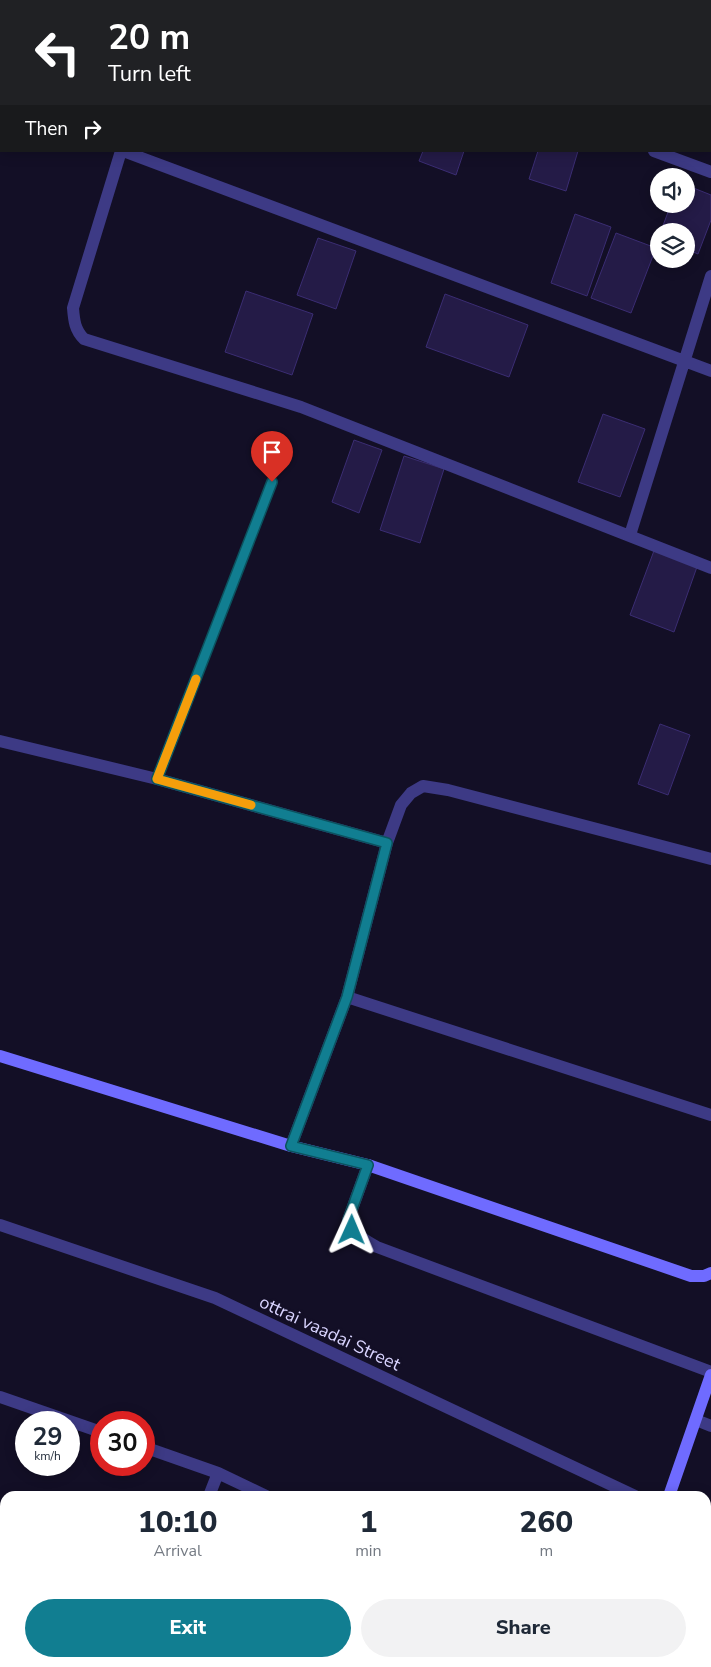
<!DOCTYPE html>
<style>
body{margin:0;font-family:"Nunito Sans",sans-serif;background:#f2f2f3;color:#1f2937;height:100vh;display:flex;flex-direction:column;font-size:19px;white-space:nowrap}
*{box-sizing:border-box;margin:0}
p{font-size:16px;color:#747a83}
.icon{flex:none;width:28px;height:28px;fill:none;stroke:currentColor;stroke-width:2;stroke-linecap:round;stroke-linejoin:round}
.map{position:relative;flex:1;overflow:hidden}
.sheet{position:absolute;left:0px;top:1491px;width:711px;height:176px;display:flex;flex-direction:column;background:#fff;border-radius:15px 15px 0 0;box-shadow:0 2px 12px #0003}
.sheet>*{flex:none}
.guide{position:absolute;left:0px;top:0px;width:711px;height:152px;box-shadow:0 2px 12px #0003;background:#202124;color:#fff;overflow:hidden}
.controls{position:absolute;left:650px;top:168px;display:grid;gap:10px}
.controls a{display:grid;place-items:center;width:45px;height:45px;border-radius:50%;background:#fff;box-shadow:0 2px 12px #0003;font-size:25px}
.speed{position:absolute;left:15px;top:1411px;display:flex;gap:10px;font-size:25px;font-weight:700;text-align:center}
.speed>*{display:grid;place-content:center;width:65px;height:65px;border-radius:50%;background:#fff;box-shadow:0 2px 12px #0003;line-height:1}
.speed small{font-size:12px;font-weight:400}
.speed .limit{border:8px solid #d22;background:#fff;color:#111}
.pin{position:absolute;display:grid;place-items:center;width:42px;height:42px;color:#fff;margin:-51px -21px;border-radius:50% 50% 50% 0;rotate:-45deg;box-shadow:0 0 5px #0007}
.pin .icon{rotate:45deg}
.me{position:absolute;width:55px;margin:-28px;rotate:1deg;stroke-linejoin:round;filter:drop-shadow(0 0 4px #0008)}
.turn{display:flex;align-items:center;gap:18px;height:105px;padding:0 25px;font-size:22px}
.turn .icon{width:65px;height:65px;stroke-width:2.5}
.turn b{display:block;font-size:35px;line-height:42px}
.then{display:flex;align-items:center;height:48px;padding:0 25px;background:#0003;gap:10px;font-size:19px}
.eta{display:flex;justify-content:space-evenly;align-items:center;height:85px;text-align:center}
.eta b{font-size:30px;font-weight:800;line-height:35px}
.action{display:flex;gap:10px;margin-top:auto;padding:10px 25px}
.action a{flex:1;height:58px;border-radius:30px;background:#117e91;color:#fff;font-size:20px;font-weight:800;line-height:58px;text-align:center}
.action a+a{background:#f2f2f3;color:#1f2937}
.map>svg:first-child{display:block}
.building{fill:#241b47;stroke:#3b2d73}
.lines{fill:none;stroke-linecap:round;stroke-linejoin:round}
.lane{stroke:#3d3a85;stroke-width:10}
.street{stroke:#3d3a85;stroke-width:12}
.secondary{stroke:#6f6bff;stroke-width:12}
.route-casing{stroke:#0b525e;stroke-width:12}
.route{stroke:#117e91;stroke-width:9}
.slow{stroke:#f59e0b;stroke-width:9}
.labels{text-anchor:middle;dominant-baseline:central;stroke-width:5;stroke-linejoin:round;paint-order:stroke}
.street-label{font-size:18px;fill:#d9d4ff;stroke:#130f26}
</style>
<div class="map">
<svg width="711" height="1667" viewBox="0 0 711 1667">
<rect width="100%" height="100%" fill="#130f26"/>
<path class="building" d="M104,0h65l-66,1z
M186,0h33l4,1h-38z
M440,0h62l-62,1z
M512,0h36l-36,1z
M553,0h32l-32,1z
M592,0h60l-60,1z
M658,0h26l3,1h-30z
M710,9l1,1 -1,72z
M423,151h41l-8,24 -37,-14z
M538,151h40l-12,40 -37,-12z
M686,185l25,10v25l-13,34 -12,-5v-18h-25l10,-27h15z
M575,214l36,13 -24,69 -36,-13z
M616,233l40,15 -25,65 -40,-15z
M318,238l38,13 -20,58 -39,-14z
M246,291l67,23 -21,61 -67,-23z
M445,294l83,31 -19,52 -83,-30z
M603,414l42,15 -25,68 -42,-15z
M354,440l28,10 -23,63 -27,-11z
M404,456l40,13 -24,74 -40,-13z
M655,548l43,16 -24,68 -44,-17z
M660,724l30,11 -22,60 -30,-11z"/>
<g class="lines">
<path class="lane" d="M157,779l115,-296"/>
<path class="street" d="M256,0l3,1
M174,1l1,-1
M330,1v-1
M121,151l-48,157c1,13 2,22 11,31l217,68 410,161
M123,151l588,220
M654,151l57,21
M630,535l81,-259
M0,741l157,38 230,64
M347,997l364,118
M291,1146l56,-149 40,-154 14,-38 10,-12 12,-7 25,4 263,69
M368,1165l-20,55c6,14 16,20 29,27l334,125
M0,1225l215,73 420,198
M0,1397l101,35
M696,1420l15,6
M144,1447l74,26 48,23
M209,1496l9,-23
M706,1528l5,2
M0,1564l5,-2
M87,1662l12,5
M329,1662l15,5
M676,1662l12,5
M39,1667l2,-5"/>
<path class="secondary" d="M0,1056l291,90 77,19 323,111h13l7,-3
M669,1496l42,-121
M621,1667l1,-5"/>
</g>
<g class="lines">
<g class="route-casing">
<path id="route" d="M272,482l-115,297 230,64 -40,154 -56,149 77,19 -20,55 4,10"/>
</g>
<use href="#route" class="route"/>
<path class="slow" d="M196,679l-39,100 94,26"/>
</g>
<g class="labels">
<g class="street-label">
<text transform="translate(330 1333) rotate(25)">ottrai vaadai Street</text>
</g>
</g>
</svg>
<div class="controls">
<a><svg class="icon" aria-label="sound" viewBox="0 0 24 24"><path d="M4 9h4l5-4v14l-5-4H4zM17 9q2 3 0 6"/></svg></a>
<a><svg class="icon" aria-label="layers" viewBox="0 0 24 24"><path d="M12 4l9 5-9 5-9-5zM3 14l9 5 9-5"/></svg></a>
</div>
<div class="speed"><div>29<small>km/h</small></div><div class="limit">30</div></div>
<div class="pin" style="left:272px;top:482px;background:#d93025"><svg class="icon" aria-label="arrive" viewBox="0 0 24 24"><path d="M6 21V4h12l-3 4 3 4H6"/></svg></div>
<svg class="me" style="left:352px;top:1230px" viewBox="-20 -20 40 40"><path d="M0-17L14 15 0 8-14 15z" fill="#117e91" stroke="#fff" stroke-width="4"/></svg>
<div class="guide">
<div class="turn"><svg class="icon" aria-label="left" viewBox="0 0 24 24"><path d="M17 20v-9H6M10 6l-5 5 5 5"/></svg><div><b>20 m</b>Turn left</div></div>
<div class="then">Then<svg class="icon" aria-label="right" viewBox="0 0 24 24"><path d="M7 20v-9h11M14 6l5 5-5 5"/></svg></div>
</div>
<section class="sheet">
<div class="eta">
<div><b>10:10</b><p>Arrival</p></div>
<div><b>1</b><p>min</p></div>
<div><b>260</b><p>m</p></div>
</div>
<div class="action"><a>Exit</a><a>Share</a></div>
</section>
</div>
